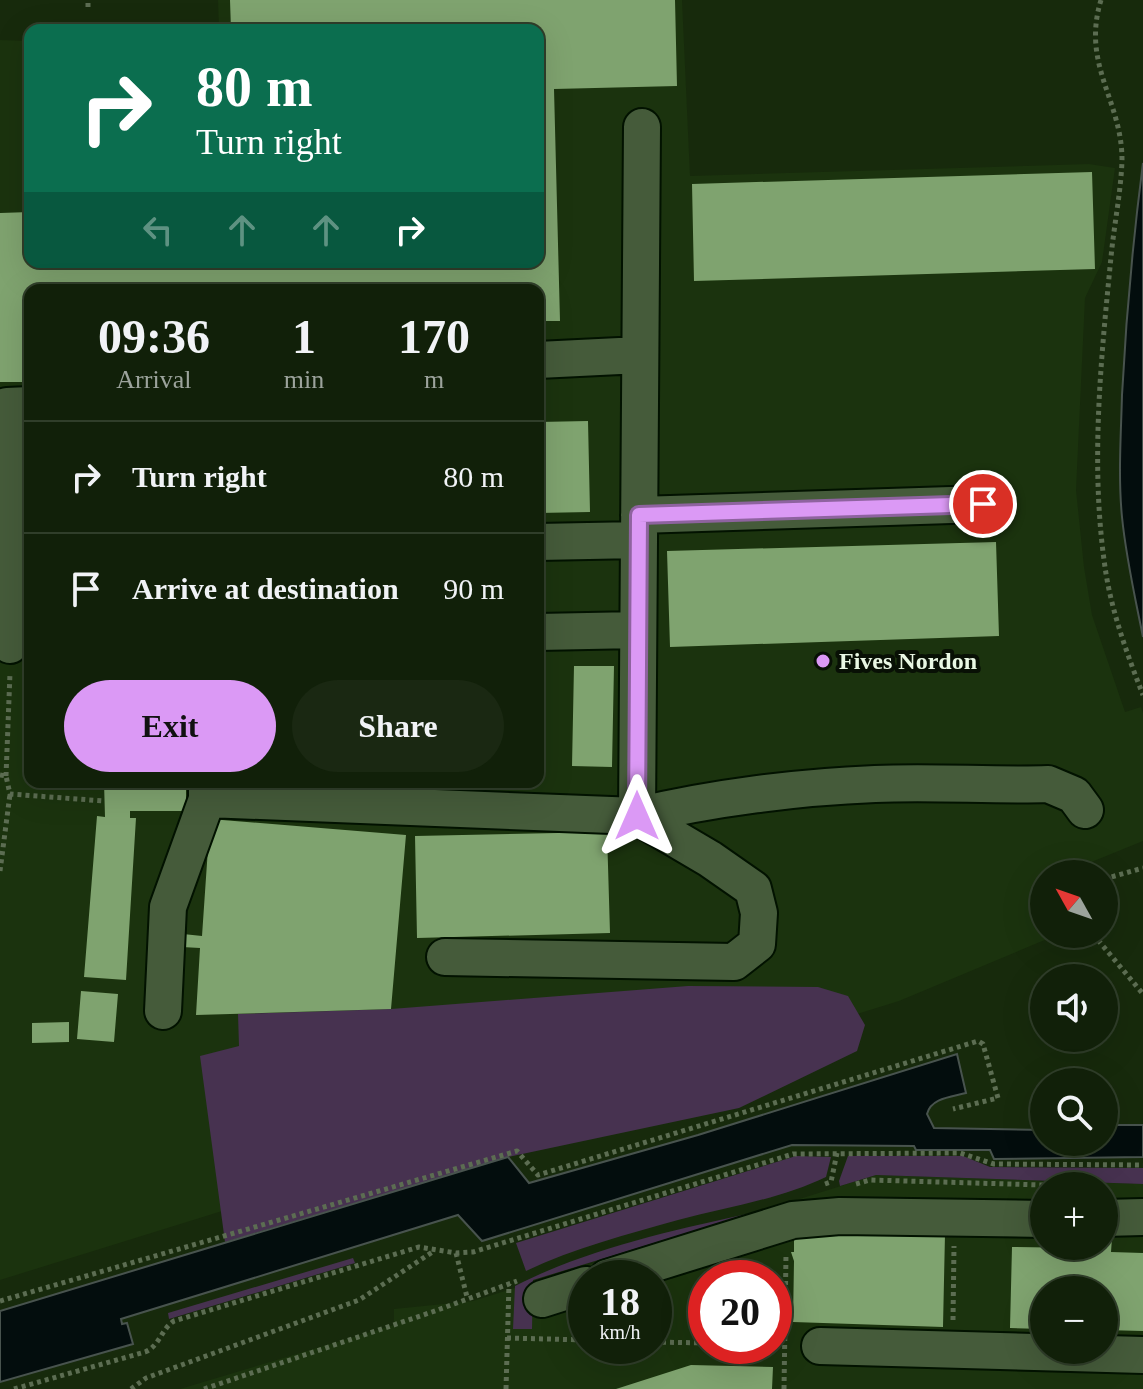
<!DOCTYPE html>
<meta charset="utf-8">
<style>
body{margin:0;font-family:Georgia,serif;background:#1a2812;color:#f1f3f6;height:100vh;display:flex;flex-direction:column;font-size:30px;white-space:nowrap}
*{box-sizing:border-box;margin:0}
p{font-size:26px;color:#9ca39c}
.icon{flex:none;width:44px;height:44px;fill:none;stroke:currentColor;stroke-width:2;stroke-linecap:round;stroke-linejoin:round}
.map{position:relative;flex:1;overflow:hidden}
.details{position:absolute;left:24px;top:284px;width:520px;height:504px;display:flex;flex-direction:column;background:#112009;border-radius:16px;box-shadow:0 8px 32px #0002,0 0 0 2px #303e2a}
.details>*{flex:none}
.banner{position:absolute;left:24px;top:24px;width:520px;height:244px;border-radius:16px;box-shadow:0 8px 32px #0002,0 0 0 2px #303e2a;background:#0b6e4f;color:#fff;overflow:hidden}
.needle{width:52px;rotate:310deg}
.fabs{position:absolute;left:1030px;top:860px;display:grid;gap:16px}
.fabs a{display:grid;place-items:center;width:88px;height:88px;border-radius:50%;background:#112009;box-shadow:0 8px 32px #0002,0 0 0 2px #303e2a;font-size:40px}
.speed{position:absolute;left:568px;top:1260px;display:flex;gap:16px;font-size:40px;font-weight:700;text-align:center}
.speed>*{display:grid;place-content:center;width:104px;height:104px;border-radius:50%;background:#112009;box-shadow:0 8px 32px #0002,0 0 0 2px #303e2a;line-height:1}
.speed small{font-size:20px;font-weight:400}
.speed .limit{border:12px solid #d22;background:#fff;color:#111}
.pin{position:absolute;display:grid;place-items:center;width:68px;height:68px;color:#fff;margin:-34px;border:4px solid #fff;border-radius:50%;box-shadow:0 2px 8px #0007}
.me{position:absolute;width:88px;margin:-44px;rotate:0deg;stroke-linejoin:round;filter:drop-shadow(0 0 6px #0008)}
.turn{display:flex;align-items:center;gap:28px;height:168px;padding:0 40px;font-size:36px}
.turn .icon{width:104px;height:104px;stroke-width:2.5}
.turn b{display:block;font-size:56px;line-height:68px}
.lanes{display:flex;align-items:center;height:76px;padding:0 40px;background:#0003;justify-content:center;gap:40px;direction:ltr}
.lanes .off{opacity:.35}
.eta{display:flex;justify-content:space-evenly;align-items:center;height:136px;text-align:center}
.eta b{font-size:48px;font-weight:700;line-height:56px}
.cta{display:flex;gap:16px;margin-top:auto;padding:16px 40px}
.cta a{flex:1;height:92px;border-radius:48px;background:#db99f5;color:#111;font-size:32px;font-weight:700;line-height:92px;text-align:center}
.cta a+a{background:#1a2812;color:#f1f3f6}
ul{padding:0;list-style:none}
li{display:flex;align-items:center;gap:24px;height:112px;padding:0 40px;border-top:2px solid #303e2a}
li div{flex:1}
li b{display:block;font-size:30px}
li em{font-style:normal}
.map>svg:first-child{display:block}
.built{fill:#1b330e;fill-rule:evenodd}
.green{fill:#473250}
.water{fill:#030d0d;stroke:#48534e;stroke-width:2}
.building{fill:#7fa36f}
.lines{fill:none;stroke-linecap:round;stroke-linejoin:round}
.minor-casing{stroke:#021200;stroke-width:40}
.path{stroke:#5c6d52;stroke-width:5;stroke-dasharray:4 4;stroke-linecap:butt}
.minor{stroke:#455b3a;stroke-width:36}
.route-casing{stroke:#8e639f;stroke-width:20}
.route{stroke:#db99f5;stroke-width:14}
.poi-dot{fill:#db99f5;stroke:#081005;stroke-width:3}
.labels{text-anchor:middle;dominant-baseline:central;stroke-width:8;stroke-linejoin:round;paint-order:stroke}
.poi-label{font-size:24px;font-weight:bold;fill:#e9f7e4;stroke:#081005;text-anchor:start}
</style>
<div class="map">
<svg width="1143" height="1389" viewBox="0 0 1143 1389">
<rect width="100%" height="100%" fill="#172a0c"/>
<path class="built" d="M218,0h464l8,176 399,-12 26,4 -13,94 -17,36 -9,192 8,77 8,48 33,97 16,-5 2,6v128l-81,33h-18v8l-4,2 4,5v45h15l-160,67 -899,279v-1240l30,1v221h508v-232h-319zM30,290h508v492h-508z
M876,1175l267,9v205h-963l214,-64v-16l79,-8zM1044,1186h60v60h-60zM586,1278h68v68h-68zM706,1278h68v68h-68zM1044,1290h60v60h-60z"/>
<path class="green" d="M688,986l130,1 30,9 17,29 -8,26 -118,57 -231,49 -283,85 -25,-186 39,-10 -1,-32 153,-5z
M796,1156l35,1 -5,20c-46,22 -98,30 -148,43 -50,14 -104,28 -152,51l-10,-28z
M848,1156h115l27,11 153,1v16l-267,-9 -36,11 -1,-5z
M755,1212l-222,68 -1,49h-19l2,-43c74,-38 160,-56 240,-74z
M353,1258l2,5 -186,56 -1,-6z"/>
<path class="water" d="M1143,163v474c-8,-40 -17,-79 -21,-120 -4,-41 -1,-82 0,-122 4,-78 11,-155 21,-232z
M957,1054l9,39c-15,4 -35,5 -39,21l7,14 110,2v12h60v-17h39v32l-149,2 -4,-9h-74l-2,-4 -122,-1 -310,96 -24,-26 -337,104 1,5 5,-1 6,21 -133,38v-71l508,-154 21,26 169,-48z"/>
<path class="building" d="M230,0h445l2,86 -123,3 6,232h-22v-31h-508v92h-30v-169l30,-1v50h508v-232h-307z
M1092,172l3,97 -401,12 -2,-97z
M588,421l2,91 -52,1v-91z
M996,542l3,94 -329,11 -3,-96z
M574,666h40l-2,101 -40,-1z
M104,782h82v29h-56v7h6l-10,162 -42,-3 13,-161 8,1z
M210,819l196,16 -15,174 -195,6 4,-67 -18,-1 1,-13 19,2z
M607,832l3,101 -193,5 -2,-102z
M81,991l37,3 -4,48 -37,-3z
M69,1022v20l-37,1v-20z
M794,1231l151,3 -2,93 -150,-5 1,-61 -3,-9h3z
M1104,1238h8l-1,14 32,1v78l-39,-1v-40h-60v39l-34,-1 2,-81 70,1v-2h22z
M691,1365l82,2 -1,22h-156z"/>
<g class="lines">
<g class="minor-casing">
<path id="minor" d="M538,360l102,-5
M639,515l344,-11
M538,542l101,-2
M538,632l100,-2
M10,645l-3,-239 23,-1
M207,799l430,17 5,-689
M637,816c74,-18 162,-29 238,-32 58,-3 116,2 173,0l26,11 11,15
M445,957l289,5 23,-18 2,-31 -6,-24 -43,-30 -73,-43
M163,1011l5,-104 39,-108v-17
M1104,1218l39,-1
M607,1278l186,-58 47,-4 204,3
M542,1299l44,-14
M820,1346l323,9"/>
</g>
<path class="path" d="M1101,0c-20,65 21,100 21,160 -1,32 -8,65 -11,97 -10,102 -21,207 -6,310 6,43 22,87 38,128
M88,7v-7
M0,775l6,1 4,18 94,7
M6,776l4,-103
M0,871l10,-77
M1104,879l39,-11
M1093,934l50,60
M825,1184l6,-2 6,-29
M856,1184l14,-4 208,6
M456,1253l11,44
M0,1301l517,-150 21,24 440,-134 5,3 15,54 -45,11
M953,1320l1,-74
M507,1338l79,2
M654,1342l52,1
M14,1389l131,-37c15,-6 16,-23 29,-31l245,-74 37,6 17,-1 320,-98 167,-1 34,11 149,1
M131,1389l15,-11 213,-78 75,-49
M204,1389l228,-77 85,-31
M506,1389l3,-105
M784,1389l2,-135"/>
<use href="#minor" class="minor"/>
</g>
<g class="lines">
<g class="route-casing">
<path id="route" d="M637,816l2,-301 344,-11"/>
</g>
<use href="#route" class="route"/>
</g>
<circle class="poi-dot" cx="823" cy="661" r="8"/>
<g class="labels">
<g class="poi-label">
<text x="839" y="661">Fives Nordon</text>
</g>
</g>
</svg>
<div class="fabs">
<a><svg class="needle" viewBox="-14 -14 28 28"><path d="M0-13l5 13h-10z" fill="#e53935"/><path d="M0 13l5-13h-10z" fill="#9ca39c"/></svg></a>
<a><svg class="icon" aria-label="sound" viewBox="0 0 24 24"><path d="M4 9h4l5-4v14l-5-4H4zM17 9q2 3 0 6"/></svg></a>
<a><svg class="icon" aria-label="search" viewBox="0 0 24 24"><circle cx="10" cy="10" r="6"/><path d="M15 15l6 6"/></svg></a>
<a>+</a>
<a>−</a>
</div>
<div class="speed"><div>18<small>km/h</small></div><div class="limit">20</div></div>
<div class="pin" style="left:983px;top:504px;background:#d93025"><svg class="icon" aria-label="arrive" viewBox="0 0 24 24"><path d="M6 21V4h12l-3 4 3 4H6"/></svg></div>
<svg class="me" style="left:637px;top:816px" viewBox="-20 -20 40 40"><path d="M0-17L14 15 0 8-14 15z" fill="#db99f5" stroke="#fff" stroke-width="4"/></svg>
<div class="banner">
<div class="turn"><svg class="icon" aria-label="right" viewBox="0 0 24 24"><path d="M7 20v-9h11M14 6l5 5-5 5"/></svg><div><b>80 m</b>Turn right</div></div>
<div class="lanes"><svg class="icon off" aria-label="left" viewBox="0 0 24 24"><path d="M17 20v-9H6M10 6l-5 5 5 5"/></svg><svg class="icon off" aria-label="ahead" viewBox="0 0 24 24"><path d="M12 20V5M6 11l6-6 6 6"/></svg><svg class="icon off" aria-label="ahead" viewBox="0 0 24 24"><path d="M12 20V5M6 11l6-6 6 6"/></svg><svg class="icon" aria-label="right" viewBox="0 0 24 24"><path d="M7 20v-9h11M14 6l5 5-5 5"/></svg></div>
</div>
<section class="details">
<div class="eta">
<div><b>09:36</b><p>Arrival</p></div>
<div><b>1</b><p>min</p></div>
<div><b>170</b><p>m</p></div>
</div>
<ul>
<li><svg class="icon" aria-label="right" viewBox="0 0 24 24"><path d="M7 20v-9h11M14 6l5 5-5 5"/></svg><div><b>Turn right</b></div><em>80 m</em></li>
<li><svg class="icon" aria-label="arrive" viewBox="0 0 24 24"><path d="M6 21V4h12l-3 4 3 4H6"/></svg><div><b>Arrive at destination</b></div><em>90 m</em></li>
</ul>
<div class="cta"><a>Exit</a><a>Share</a></div>
</section>
</div>
